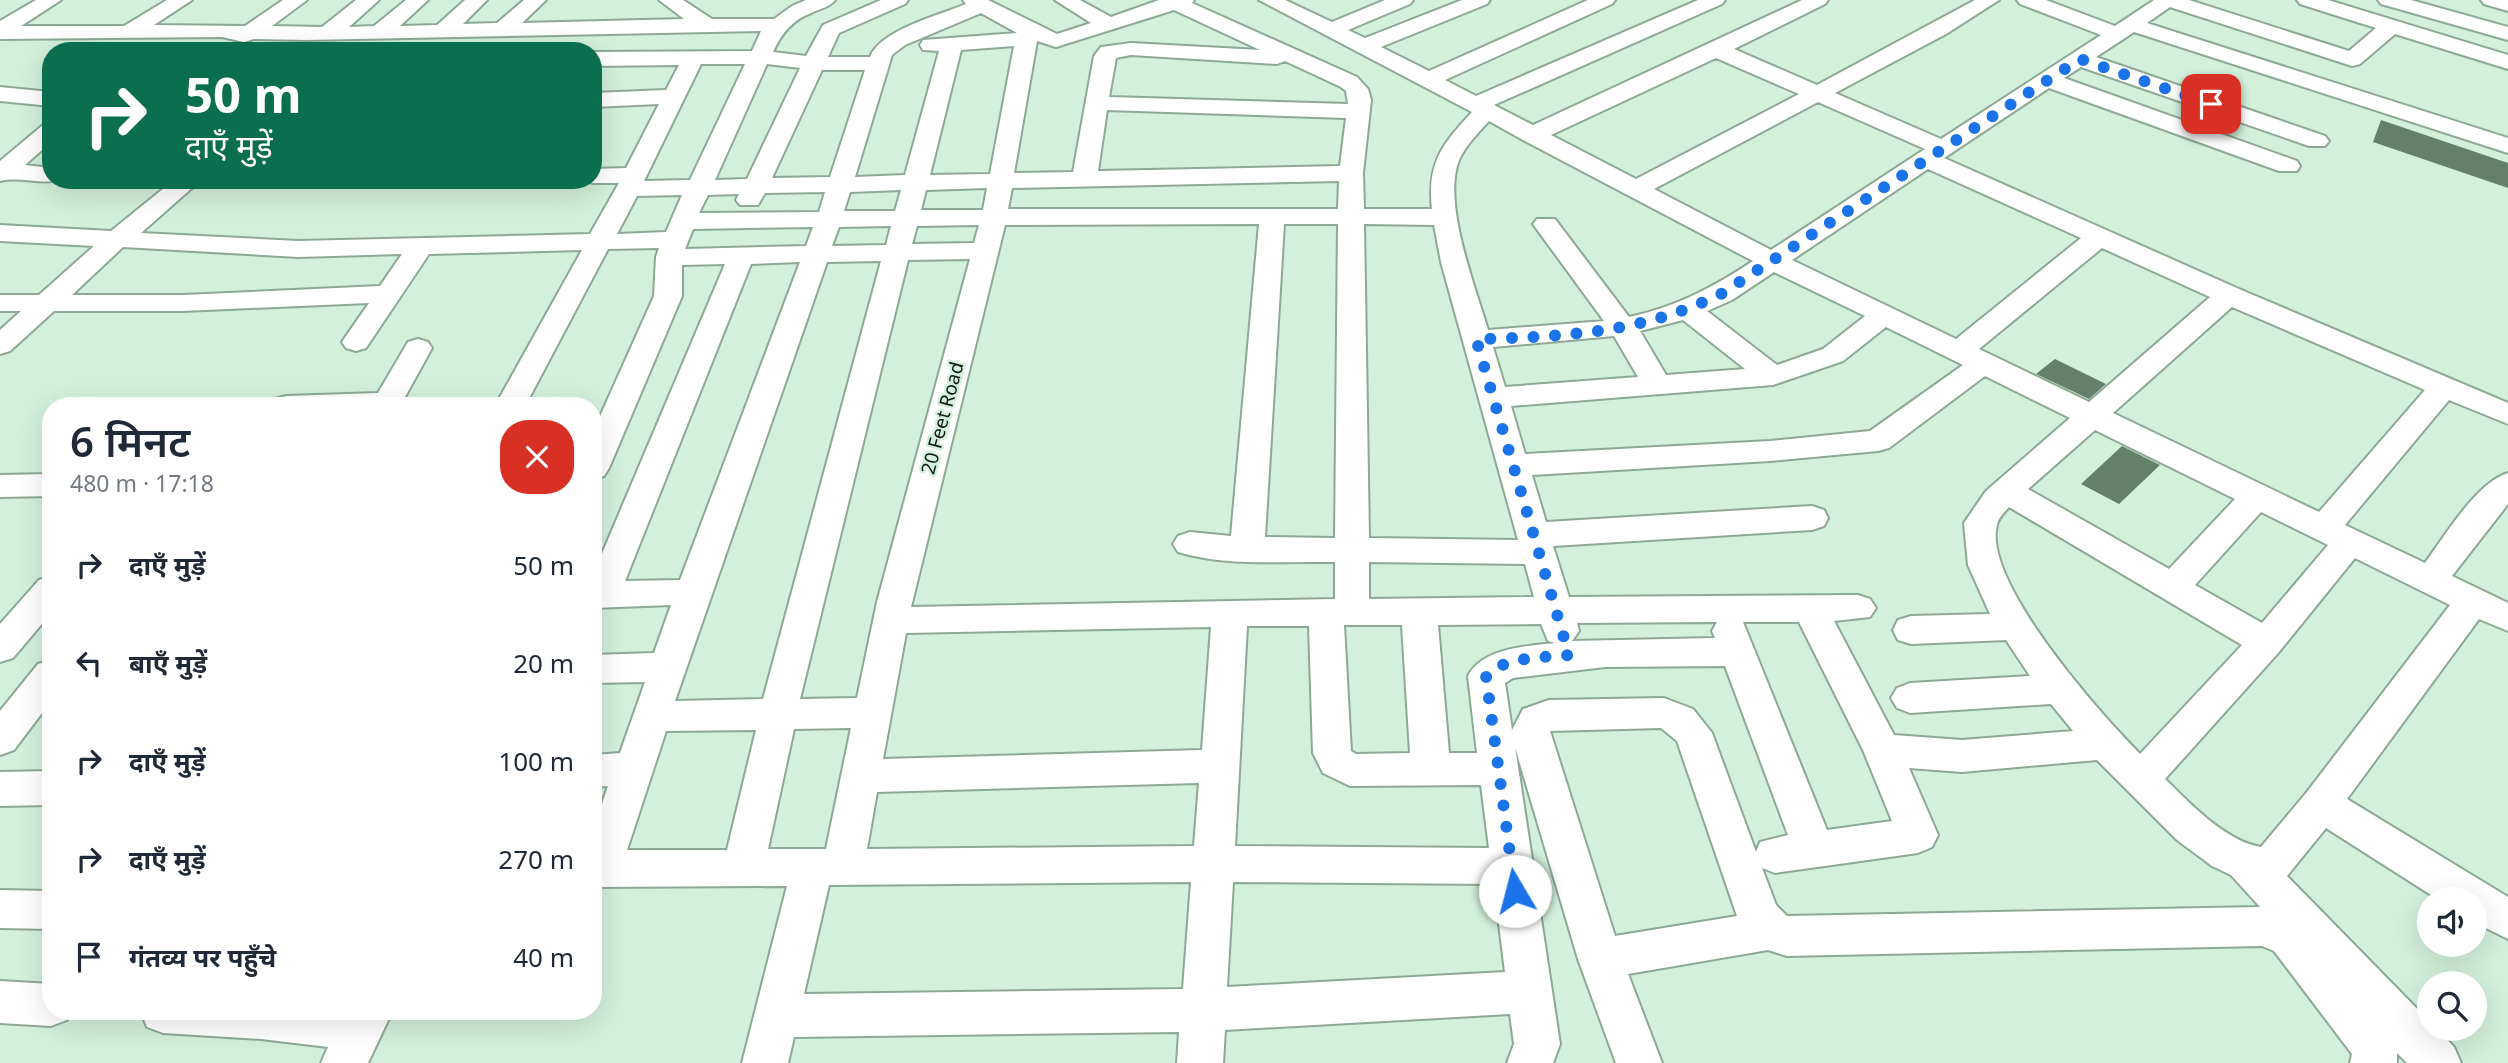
<!DOCTYPE html>
<html lang="hi">
<meta charset="utf-8">
<style>
body{margin:0;font-family:"Noto Sans","Noto Sans Devanagari",sans-serif;background:#f2f2f3;color:#1f2937;height:100vh;display:flex;flex-direction:column;font-size:26px;white-space:nowrap}
*{box-sizing:border-box;margin:0}
p{font-size:23px;color:#747a83}
.icon{flex:none;width:38px;height:38px;fill:none;stroke:currentColor;stroke-width:2;stroke-linecap:round;stroke-linejoin:round}
.map{position:relative;flex:1;overflow:hidden}
.details{position:absolute;left:42px;top:397px;width:560px;height:623px;display:flex;flex-direction:column;background:#fff;border-radius:28px;box-shadow:0 7px 28px #0002}
.details>*{flex:none}
.hud{position:absolute;left:42px;top:42px;width:560px;height:147px;border-radius:28px;box-shadow:0 7px 28px #0002;background:#0b6e4f;color:#fff;overflow:hidden}
.fabs{position:absolute;left:2417px;top:887px;display:grid;gap:14px}
.fabs a{display:grid;place-items:center;width:70px;height:70px;border-radius:50%;background:#fff;box-shadow:0 7px 28px #0002;font-size:35px}
.pin{position:absolute;display:grid;place-items:center;width:60px;height:60px;color:#fff;margin:-30px;border-radius:14px;box-shadow:0 4px 10px #0006}
.me{position:absolute;width:77px;margin:-38px;rotate:352deg;stroke-linejoin:round;filter:drop-shadow(0 0 5px #0008)}
.turn{display:flex;align-items:center;gap:24px;height:147px;padding:0 28px;font-size:32px}
.turn .icon{width:91px;height:91px;stroke-width:2.5}
.turn b{display:block;font-size:49px;line-height:60px}
.round{display:grid;place-items:center;flex:none;width:74px;height:74px;border-radius:28px;background:#f2f2f3}
.head{display:flex;align-items:center;justify-content:space-between;height:119px;padding:0 28px}
h1{font-size:42px;font-weight:600;line-height:52px}
ul{padding:0;list-style:none}
li{display:flex;align-items:center;gap:21px;height:98px;padding:0 28px}
li div{flex:1}
li b{display:block;font-size:26px}
li em{font-style:normal}
.map>svg:first-child{display:block}
.building{fill:#64806d}
.lines{fill:none;stroke-linecap:round;stroke-linejoin:round}
.minor-casing{stroke:#8da996;stroke-width:4}
.minor{fill:#fff;fill-rule:evenodd}
.route{stroke:#1a73e8;stroke-width:12;stroke-dasharray:0 21.6}
.labels{text-anchor:middle;dominant-baseline:central;stroke-width:5;stroke-linejoin:round;paint-order:stroke}
.street-label{font-size:19px;fill:#0f1912;stroke:#d2f0db}
</style>
<div class="map">
<svg width="2508" height="1063" viewBox="0 0 2508 1063">
<rect width="100%" height="100%" fill="#d2f0db"/>
<path class="building" d="M2381,120l127,43v25l-135,-46z
M2055,359l51,25 -17,15 -53,-25z
M2122,446l38,19 -41,39 -38,-20z"/>
<g class="lines">
<g class="minor-casing">
<path id="minor" d="M36,0h25l-40,26h103l43,-26h25l-38,25 91,1 38,-26h24l-35,26 50,1 34,-27h23l-30,27 25,-1 32,-26h22l-28,26 37,-1 28,-25h22l-24,24 34,-1 27,-23h22l-24,23 162,-4 -25,-19h24l29,19h62l18,-13 14,-6h29c-5,7 -16,9 -24,13 -19,7 -30,21 -38,39l33,4 17,-31 58,-25h27l-3,4 -66,29 -11,24h42c10,-27 70,-42 96,-53l-3,-4h25l69,34 34,-11 -36,-23h25l31,17 48,-17h35l-2,3 165,74 11,12 3,11 -8,73 1,36h68c-5,-47 10,-64 40,-97l-213,-112h26l47,22 53,-22h28l-3,4 -62,26 17,8 97,-38h28l-3,4 -106,43 48,24 159,-71h27l-3,4 -167,76 31,16 222,-96h27l-3,4 -228,101 39,20 269,-125h26l-3,4 -91,45 83,36 158,-85h24l-53,34 -111,59 106,46 160,-104 -81,-31 -3,-4h29l69,26 39,-26h35l160,51 27,-23 -76,-24 -3,-4h31l180,55v14l-113,-35 -35,30 -8,2 -182,-59 -23,16 361,115v15l-374,-121 -38,25 229,79 4,5 -4,5h-16l-228,-79 -17,11 233,83 3,5 -3,5h-18l-230,-83 -105,70 295,131 269,114v21l-59,-24 -104,125 80,38c19,-26 52,-81 83,-90v31l-56,72 56,27v28l-29,-12 -132,180 161,98v42l-34,-17v-22h-35l-113,-72 -39,48 142,145v8h8l17,18 7,16h-54l-10,-10v10h-47l2,-9 -78,-103 -12,-5 -475,10 -19,-6 -140,24 34,89h-46l-38,-104 -63,-212 45,297 -7,19h-46l7,-19 -4,-30 -285,16 -2,33h-46l2,-31 -385,5 -6,26h-46l45,-177 -194,1v-57l15,-44 -15,1v-32l27,-2 25,-71 -52,1v-28l61,-2 17,-48 -78,3v-33l132,-311 -43,1v31l-73,172 -5,8 -11,3v-47l61,-136 2,-39 3,-9 -51,1 -83,157h-30l87,-156 -153,4 -63,94 -10,3 -10,-3 -4,-6 27,-39 -186,8h-129l-44,40 -10,3v-24l21,-19h-21v-16h39l55,-49 -94,-5v-16l111,6 63,-51h27l-60,53 157,8 292,-7 29,-51h-26l-9,-3h9v-11l33,-1 33,-64 -66,3v-14l73,-3 13,-25 -86,1v-14l159,-1 9,-20 -456,9 -51,-1 -10,3 -22,-5 -222,2v-18zM1174,10l86,40 -129,-7 -30,4 -7,9 -21,116 -59,1 23,-132 19,6zM981,13l36,20 -94,7 -3,5 3,5 16,1 -34,124 -50,2 37,-122 13,-10zM1014,46l-24,128 -60,1 31,-125zM1131,55l146,9 8,-3 56,26 5,4 2,13 -239,-7 7,-39zM1716,58l83,36 -163,85 -85,-44zM701,64h44l-55,116 -46,1zM767,64l33,4 -53,111 -32,1zM822,70h43l-35,107 -58,1zM1818,102l107,47 -154,101 -117,-61zM1107,110l239,8 -6,48 -242,5zM1489,121l34,19 230,121c-39,26 -77,46 -124,56l-74,-98h-18l-4,5 71,97 -116,9c-13,-44 -46,-127 -29,-170 7,-15 19,-27 30,-39zM1928,169l153,69 -125,101 -164,-79zM1339,181l-1,28h-330l4,-21zM987,188l-4,22h-62l5,-20zM901,190l-6,21h-51l6,-19zM825,192l-6,20 -120,1 9,-18 31,-1 -3,6 4,5h18l7,-12zM682,195l-16,37 -49,2 20,-38zM1259,224l-28,312 -41,-4 -12,4 -5,8 5,8c49,15 106,9 157,10v37l-424,8 94,-382zM1284,224h54l-3,314 -70,-1zM1364,224l70,1 7,37 77,278 -149,-2zM979,225l-5,18 -62,1 5,-18zM891,226l-5,19 -54,1 7,-19zM813,227l-7,19 -121,3 8,-20zM123,247l175,10 104,-3 -22,32 -197,9h-111zM2102,248l108,49 -121,105 -110,-53zM970,259l-93,343 -20,96 -57,1 108,-439zM881,261l-118,438 -88,2 152,-439zM800,262l-120,318 -55,1 126,-317zM1774,272l91,44 -42,33 -46,16 -70,-54 25,-11zM2232,307l193,83 -106,122 -206,-99zM1683,320l62,49 -79,6 -26,-44zM1886,327l77,38 -93,66 -100,10 -245,13 -14,-48 262,-21 70,-24zM1614,336l24,41 -133,10 -12,-40zM1985,376l85,42 -84,73 -22,32 4,42 22,49 -79,2 -13,4 -5,10 5,10 13,4 95,-4 24,36 -120,7 -13,5 -6,10 6,10 13,5 141,-9 22,27 -111,9 -68,-5 -60,-114 36,-4 6,-9 -6,-9 -12,-4 -289,2 -16,-51 259,-16 12,-4 4,-8 -4,-8 -12,-4 -266,16 -14,-47 238,-14 108,-10 11,-3zM2095,430l140,69 -66,70 -141,-80zM2009,507l233,138 -102,109c-39,-40 -158,-172 -143,-229 1,-7 7,-12 12,-18zM2261,512l67,33 -66,78 -67,-38zM2355,558l95,47 -143,187 -46,55c-36,-6 -70,-43 -96,-68l114,-127zM1369,562l156,2 9,33 -165,2zM1717,622l-5,9 3,7 -143,3 7,-10 -2,-8zM1743,622h56l64,128 29,71 -65,9zM1541,624l7,17 7,2c-28,3 -73,5 -87,33l9,77h-28l-11,-128zM1344,625h58l8,128 -54,1 -5,-3zM1247,626h62l4,127 10,20 27,13 131,-1 8,63 -254,-2zM1211,627l-9,123 -319,9 23,-126zM1725,666l63,169 -28,7 -4,10 -44,-119 -19,-24 -29,-11 -115,2 -26,9 -11,21 -7,-47 8,-5 92,-11zM851,728l-25,121h-58l26,-120zM1661,728l16,13 60,175 -122,20 -65,-205zM756,730l-29,120h-100l39,-119zM2097,760l80,80 35,26 19,9 29,32 -473,9 -11,-11 -14,-37 13,5 143,-20 14,-6 6,-12 -29,-67 53,4zM1199,783l-5,63 -327,3 10,-57zM1191,882l-8,107 -379,5 25,-109zM1233,882l261,2 11,88 -278,15z
M2378,0h33l97,27v13l-127,-36z
M2481,0h27v11l-24,-7z
M0,87l51,5v14l-51,-5z
M51,123v19l-26,23 26,3v12h9c-20,5 -40,-4 -60,1v-20l43,-36z
M418,339l10,3 4,6 -32,58h-129l4,-7 11,-3 92,-3 30,-51z
M51,474v22l-51,1v-22z
M51,576v37l-38,45 -13,4v-38l39,-44z
M51,660v41l-37,49 -14,5v-44l38,-47z
M51,771v34l-51,1v-34z
M0,890l51,1v38l-51,-1z
M0,981l51,3v28h20l-4,8 -16,6 -51,-3z
M141,1012h251l-24,51h-47l7,-16 -67,-8 -98,-6 -16,-6z"/>
</g>
<use href="#minor" class="minor"/>
</g>
<g class="lines">
<path class="route" d="M1515,891l-29,-215c19,-20 56,-18 83,-21l-93,-316c86,-2 167,-6 245,-45l359,-235 131,45"/>
</g>
<g class="labels">
<g class="street-label">
<text transform="translate(942 418) rotate(-75)">20 Feet Road</text>
</g>
</g>
</svg>
<div class="fabs">
<a><svg class="icon" aria-label="sound" viewBox="0 0 24 24"><path d="M4 9h4l5-4v14l-5-4H4zM17 9q2 3 0 6"/></svg></a>
<a><svg class="icon" aria-label="search" viewBox="0 0 24 24"><circle cx="10" cy="10" r="6"/><path d="M15 15l6 6"/></svg></a>
</div>
<div class="pin" style="left:2211px;top:104px;background:#d93025"><svg class="icon" aria-label="arrive" viewBox="0 0 24 24"><path d="M6 21V4h12l-3 4 3 4H6"/></svg></div>
<svg class="me" style="left:1515px;top:891px" viewBox="-20 -20 40 40"><circle r="19" fill="#fff"/><path d="M0-13L10 11 0 6-10 11z" fill="#1a73e8"/></svg>
<div class="hud">
<div class="turn"><svg class="icon" aria-label="right" viewBox="0 0 24 24"><path d="M7 20v-9h11M14 6l5 5-5 5"/></svg><div><b>50 m</b>दाएँ मुड़ें</div></div>
</div>
<section class="details">
<div class="head"><div><h1>6 मिनट</h1><p>480 m · 17:18</p></div><a class="round" style="background:#d93025;color:#fff"><svg class="icon" aria-label="close" viewBox="0 0 24 24"><path d="M6 6l12 12M18 6L6 18"/></svg></a></div>
<ul>
<li><svg class="icon" aria-label="right" viewBox="0 0 24 24"><path d="M7 20v-9h11M14 6l5 5-5 5"/></svg><div><b>दाएँ मुड़ें</b></div><em>50 m</em></li>
<li><svg class="icon" aria-label="left" viewBox="0 0 24 24"><path d="M17 20v-9H6M10 6l-5 5 5 5"/></svg><div><b>बाएँ मुड़ें</b></div><em>20 m</em></li>
<li><svg class="icon" aria-label="right" viewBox="0 0 24 24"><path d="M7 20v-9h11M14 6l5 5-5 5"/></svg><div><b>दाएँ मुड़ें</b></div><em>100 m</em></li>
<li><svg class="icon" aria-label="right" viewBox="0 0 24 24"><path d="M7 20v-9h11M14 6l5 5-5 5"/></svg><div><b>दाएँ मुड़ें</b></div><em>270 m</em></li>
<li><svg class="icon" aria-label="arrive" viewBox="0 0 24 24"><path d="M6 21V4h12l-3 4 3 4H6"/></svg><div><b>गंतव्य पर पहुँचे</b></div><em>40 m</em></li>
</ul>
</section>
</div>
